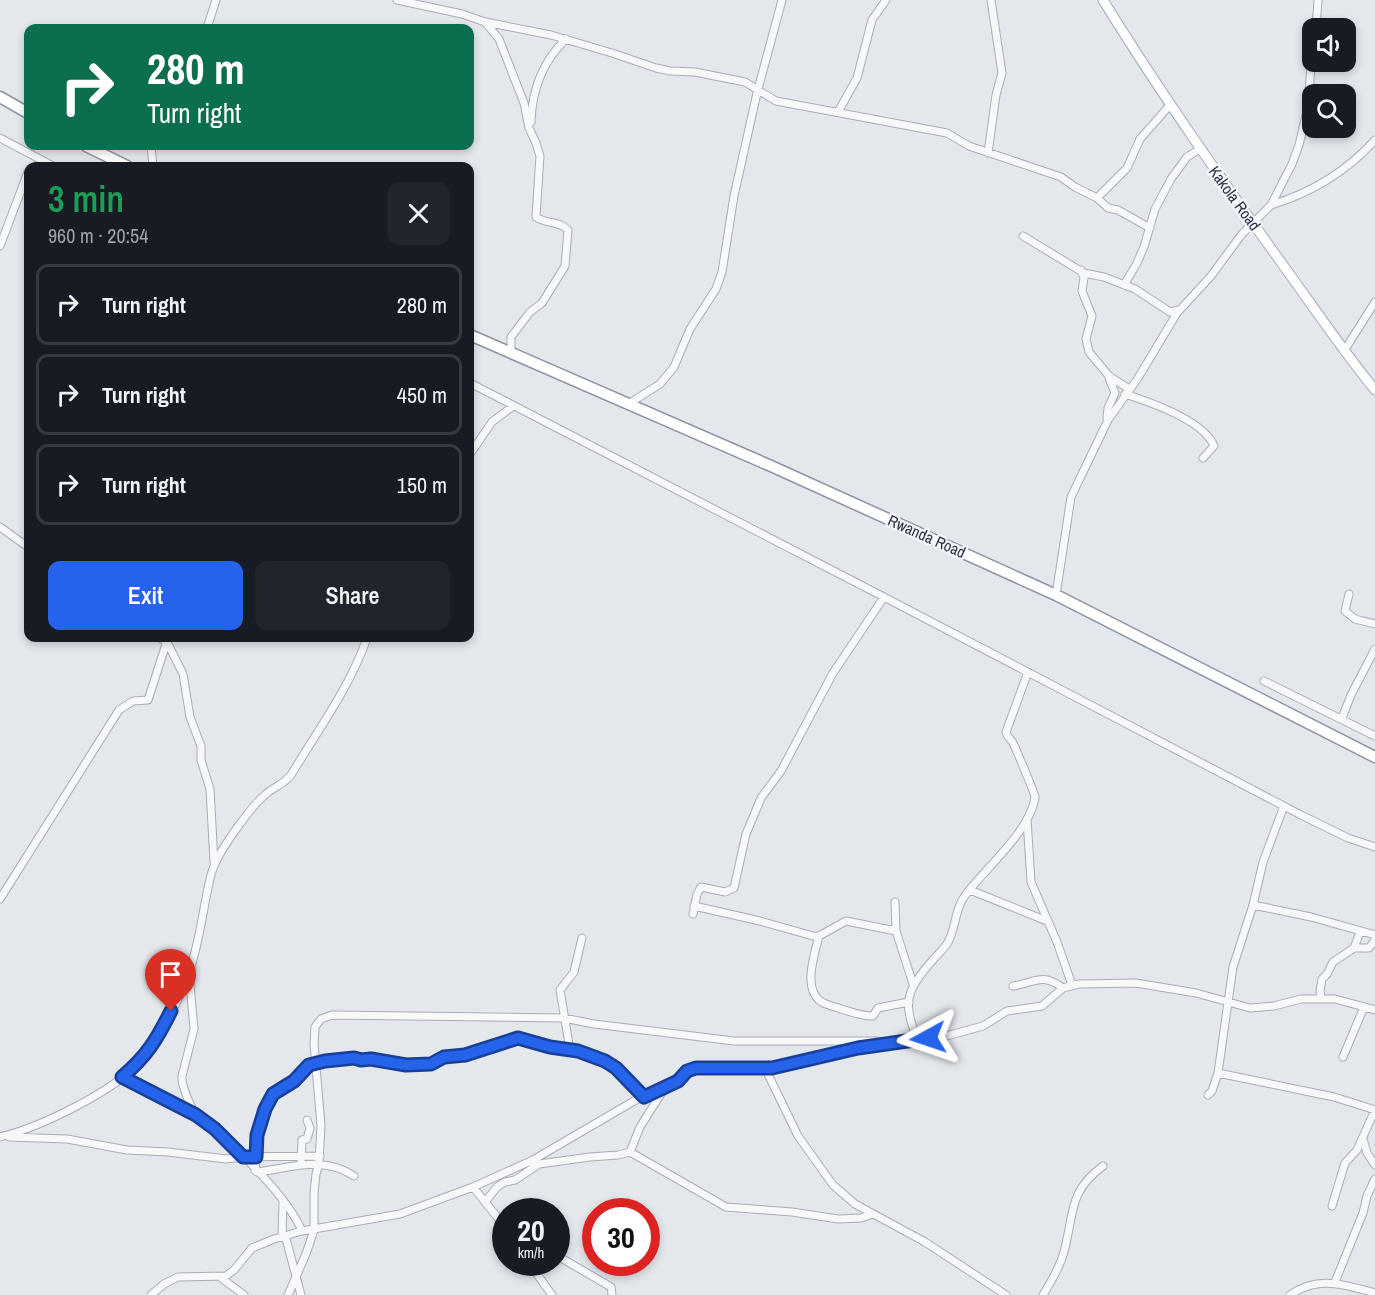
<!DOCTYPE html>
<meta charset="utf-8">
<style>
body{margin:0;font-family:"Archivo Narrow",sans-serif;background:#20242c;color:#f1f3f6;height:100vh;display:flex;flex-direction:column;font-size:22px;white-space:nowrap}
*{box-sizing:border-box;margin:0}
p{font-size:20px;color:#9ea1a6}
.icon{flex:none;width:33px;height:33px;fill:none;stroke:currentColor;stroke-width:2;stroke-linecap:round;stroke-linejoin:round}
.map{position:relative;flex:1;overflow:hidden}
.sheet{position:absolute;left:24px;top:162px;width:450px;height:480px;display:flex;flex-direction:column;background:#171b24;border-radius:12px;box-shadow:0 3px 9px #0003}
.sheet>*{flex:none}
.hud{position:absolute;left:24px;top:24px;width:450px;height:126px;border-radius:12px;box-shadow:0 3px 9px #0003;background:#0b6e4f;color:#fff;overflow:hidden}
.controls{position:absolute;left:1302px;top:18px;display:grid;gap:12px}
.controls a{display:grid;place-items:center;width:54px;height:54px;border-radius:12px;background:#171b24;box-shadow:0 3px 9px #0003;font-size:30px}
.speed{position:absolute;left:492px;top:1198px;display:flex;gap:12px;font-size:30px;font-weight:700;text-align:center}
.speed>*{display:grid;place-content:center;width:78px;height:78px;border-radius:50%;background:#171b24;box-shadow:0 3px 9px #0003;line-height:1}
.speed small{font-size:15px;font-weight:400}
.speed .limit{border:9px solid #d22;background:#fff;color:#111}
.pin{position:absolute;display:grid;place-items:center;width:51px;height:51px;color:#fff;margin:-62px -26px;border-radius:50% 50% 50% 0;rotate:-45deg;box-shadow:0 0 6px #0007}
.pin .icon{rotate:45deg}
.me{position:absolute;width:66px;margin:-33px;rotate:265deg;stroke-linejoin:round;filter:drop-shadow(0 0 4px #0008)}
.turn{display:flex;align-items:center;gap:21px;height:126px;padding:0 24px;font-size:27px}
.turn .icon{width:78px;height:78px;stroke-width:2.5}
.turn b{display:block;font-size:42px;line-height:51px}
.round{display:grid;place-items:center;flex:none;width:63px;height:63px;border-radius:12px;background:#20242c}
.headline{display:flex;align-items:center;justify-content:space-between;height:102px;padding:0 24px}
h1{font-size:36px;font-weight:600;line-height:45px;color:#1e9e55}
.action{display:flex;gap:12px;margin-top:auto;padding:12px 24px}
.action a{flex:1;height:69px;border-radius:12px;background:#2563eb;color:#fff;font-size:24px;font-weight:600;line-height:69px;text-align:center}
.action a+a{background:#20242c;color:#f1f3f6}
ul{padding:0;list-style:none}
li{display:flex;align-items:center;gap:18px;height:81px;margin:0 12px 9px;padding:0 12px;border:3px solid #363941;border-radius:12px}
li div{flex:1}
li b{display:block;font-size:22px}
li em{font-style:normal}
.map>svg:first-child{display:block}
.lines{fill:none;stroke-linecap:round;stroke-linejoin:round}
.minor-casing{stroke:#a9adb7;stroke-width:9}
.major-casing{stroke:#a3aab8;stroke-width:11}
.highway-casing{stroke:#8b93a3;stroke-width:13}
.minor{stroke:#f7f8fa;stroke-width:7}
.major{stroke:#fff;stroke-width:9}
.highway{stroke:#fff;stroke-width:10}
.route-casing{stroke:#184099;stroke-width:15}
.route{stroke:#2563eb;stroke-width:10}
.labels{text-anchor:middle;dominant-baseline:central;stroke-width:4.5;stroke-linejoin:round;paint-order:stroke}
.street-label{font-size:16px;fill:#2b3345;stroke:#f4f6f9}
</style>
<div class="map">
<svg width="1375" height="1295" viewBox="0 0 1375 1295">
<rect width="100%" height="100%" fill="#e4e7ec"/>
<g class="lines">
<g class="minor-casing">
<path id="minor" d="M397,0l65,14 23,8 66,13 61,18 44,15 14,3 25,1 50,10 31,19 171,32 22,13 92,31 14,10 22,11 11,10 10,2 32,18
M485,22l14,17 25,64 5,25 7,15 4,13 -4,61c9,7 24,4 32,13l-3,36 -23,37 -12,9 -19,25v15
M207,28l9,-28
M1316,28l2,-28
M838,112l19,-34 15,-58 14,-20
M531,122c1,-32 11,-60 35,-83
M0,138l53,28
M151,146l2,20
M988,153l8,-58 6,-22 -11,-73
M1097,198l30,-30 13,-29 30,-34
M1271,205c39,-12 76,-34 104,-65
M1023,236l61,37 20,4 31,12 35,23 9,-2
M0,246l28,-74
M1081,270l3,8 -2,13 10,25 -6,23 3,13 20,24 20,13
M1124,285l12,-20 8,-18 11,-38 16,-30 16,-22 13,-8
M1344,351l31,-49
M470,383l414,214 417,218 47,23 27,9
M1125,394c25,8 79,27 89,52l-11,12
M630,403l30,-19 14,-17 16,-38 26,-40 6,-17 12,-76 23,-103 25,-93
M1107,418l1,-10 7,-15 -6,-15
M470,454l22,-32 21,-16
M0,527l28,20
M1349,594l-4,17 10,8 20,5
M1056,595l15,-98 37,-77 30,-42 39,-65 34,-37 31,-42 29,-29 21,-41 7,-19 9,-38 4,-54
M160,638l7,4 16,32 7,43 11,29v14l9,29 4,73
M1264,681l111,55
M1342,718l9,-23 24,-46
M1027,819l4,63 26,60 15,43
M970,890l77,31
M0,899l119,-189 14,-9 15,-1 20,-62
M895,902l1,29 17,53
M1253,905l58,12 64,18
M694,906l66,15 53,15h6l27,-15 50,10
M693,914l4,-20 4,-7 24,5 9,-4 12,-54 15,-36 20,-27 52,-98 51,-76
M819,936c-4,17 -16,50 0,64 5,5 15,6 22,9 11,3 20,7 32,7l5,-8 31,-6
M1354,948l6,-16
M189,974l5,55 -12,47c-1,8 8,31 14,38 5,7 16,11 22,18 27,25 70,66 84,99
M1013,986c22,-3 28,-14 50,2
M1321,999l-1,-8 2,-12 5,-5 6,-12 21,-14h15l6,-8
M916,1039h2c-17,-35 -11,-50 14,-78 5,-6 11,-11 15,-17 9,-14 7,-33 17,-47 19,-27 67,-66 71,-100 0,-3 -19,-48 -22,-54 -3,-5 -6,-6 -7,-11l22,-60
M570,1050l-10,-60 14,-18 8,-34
M1343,1057l21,-50
M765,1068l33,68 35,49 22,19 70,38 81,53
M1218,1073l116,24 41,13
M122,1077l74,38
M1208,1095l4,-4 6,-18 15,-106 20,-62 10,-43 21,-56
M0,1137c41,-10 115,-46 143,-78 15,-18 40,-66 47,-89 7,-22 11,-44 15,-67 3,-13 4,-27 10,-39 7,-17 37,-59 51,-70 8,-7 18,-10 25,-19 27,-45 59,-88 76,-137
M9,1137l58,2 60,11 41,2 58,7 17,-2 77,-1
M1363,1139l4,14 8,12
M630,1152l96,55 66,5 46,7 23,-1 12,-4
M301,1160l1,-20 5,-1 3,-11 -3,-8
M255,1170l2,-35 8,-26 8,-15 20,-13 16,-16 16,-4 29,-3 7,2 10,-1 35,6 25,-1 13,-7 20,-2 53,-16 33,8 28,4 27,10 11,7 28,29
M257,1172c33,-4 67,-17 97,4
M473,1187l33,41
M485,1202l12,-15 8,-5 10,-2 24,-16 51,-7 28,-2 12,-3 10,-25 26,-41
M1332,1206l13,-43 12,-13 18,-40
M285,1235l16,60
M282,1236l1,-35
M556,1255l55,32 1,8
M529,1263l23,32
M220,1277l24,18
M1335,1282l28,-69 4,-17 8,-17
M151,1295l13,-11 14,-7 48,-1 8,-6 18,-22 22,-9 28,-8 98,-17 73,-27 60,-27 101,-59 44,-20 9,-10 9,-3h76l86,-20 56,-9 25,-1 44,-12 24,-15 35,-5 21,-18 16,-4 57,-1 60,10 54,15 24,-2 27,-7h34l40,11
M288,1295l18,-41 8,-24v-36l2,-20 3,-11 2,-38 -7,-81 1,-17 6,-8 11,-4 232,3 30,6 140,17h144
M1043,1295c9,-15 18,-30 22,-47 9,-36 4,-57 38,-82
M1290,1295c29,-20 54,-10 85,-2"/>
</g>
<g class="major-casing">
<path id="major" d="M1103,0c58,94 121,183 185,272 29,40 56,80 87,118"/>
</g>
<g class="highway-casing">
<path id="highway" d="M0,97l28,16
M86,146l41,20
M470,335l301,131 285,129 319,162"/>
</g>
<use href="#minor" class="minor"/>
<use href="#major" class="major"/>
<use href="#highway" class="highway"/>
</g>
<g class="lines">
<g class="route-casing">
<path id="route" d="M171,1011c-14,28 -24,45 -49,66l74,38 19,14 28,28h13l1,-22 8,-26 8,-15 21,-13 15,-16 16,-4 29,-3 7,2 10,-1 35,6 25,-1 13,-7 21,-2 53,-17 32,9 28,4 27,10 11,7 28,29 34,-16 9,-10 9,-3h76l86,-20 70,-10"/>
</g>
<use href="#route" class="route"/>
</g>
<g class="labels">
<g class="street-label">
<text transform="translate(1235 198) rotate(54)">Kakola Road</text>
<text transform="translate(927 536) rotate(24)">Rwanda Road</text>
</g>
</g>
</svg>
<div class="controls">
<a><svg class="icon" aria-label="sound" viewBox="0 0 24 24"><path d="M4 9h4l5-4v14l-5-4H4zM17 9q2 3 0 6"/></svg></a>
<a><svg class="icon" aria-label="search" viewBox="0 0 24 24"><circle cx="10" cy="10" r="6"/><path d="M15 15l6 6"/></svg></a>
</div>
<div class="speed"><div>20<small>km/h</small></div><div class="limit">30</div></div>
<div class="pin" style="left:171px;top:1011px;background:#d93025"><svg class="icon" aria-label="arrive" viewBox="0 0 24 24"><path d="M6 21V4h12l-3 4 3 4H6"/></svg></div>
<svg class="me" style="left:928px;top:1038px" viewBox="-20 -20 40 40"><path d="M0-17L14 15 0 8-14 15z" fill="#2563eb" stroke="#fff" stroke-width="4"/></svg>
<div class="hud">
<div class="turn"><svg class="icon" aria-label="right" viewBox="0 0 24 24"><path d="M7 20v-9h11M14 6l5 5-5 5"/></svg><div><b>280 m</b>Turn right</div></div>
</div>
<section class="sheet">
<div class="headline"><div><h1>3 min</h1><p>960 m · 20:54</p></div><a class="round"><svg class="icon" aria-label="close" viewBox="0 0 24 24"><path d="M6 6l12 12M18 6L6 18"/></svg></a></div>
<ul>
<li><svg class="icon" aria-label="right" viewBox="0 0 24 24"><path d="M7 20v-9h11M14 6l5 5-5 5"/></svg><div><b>Turn right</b></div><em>280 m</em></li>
<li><svg class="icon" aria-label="right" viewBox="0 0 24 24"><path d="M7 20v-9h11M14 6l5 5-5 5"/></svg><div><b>Turn right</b></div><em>450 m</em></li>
<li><svg class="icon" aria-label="right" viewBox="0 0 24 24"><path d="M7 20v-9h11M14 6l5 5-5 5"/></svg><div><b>Turn right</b></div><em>150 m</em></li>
</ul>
<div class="action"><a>Exit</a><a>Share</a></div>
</section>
</div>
